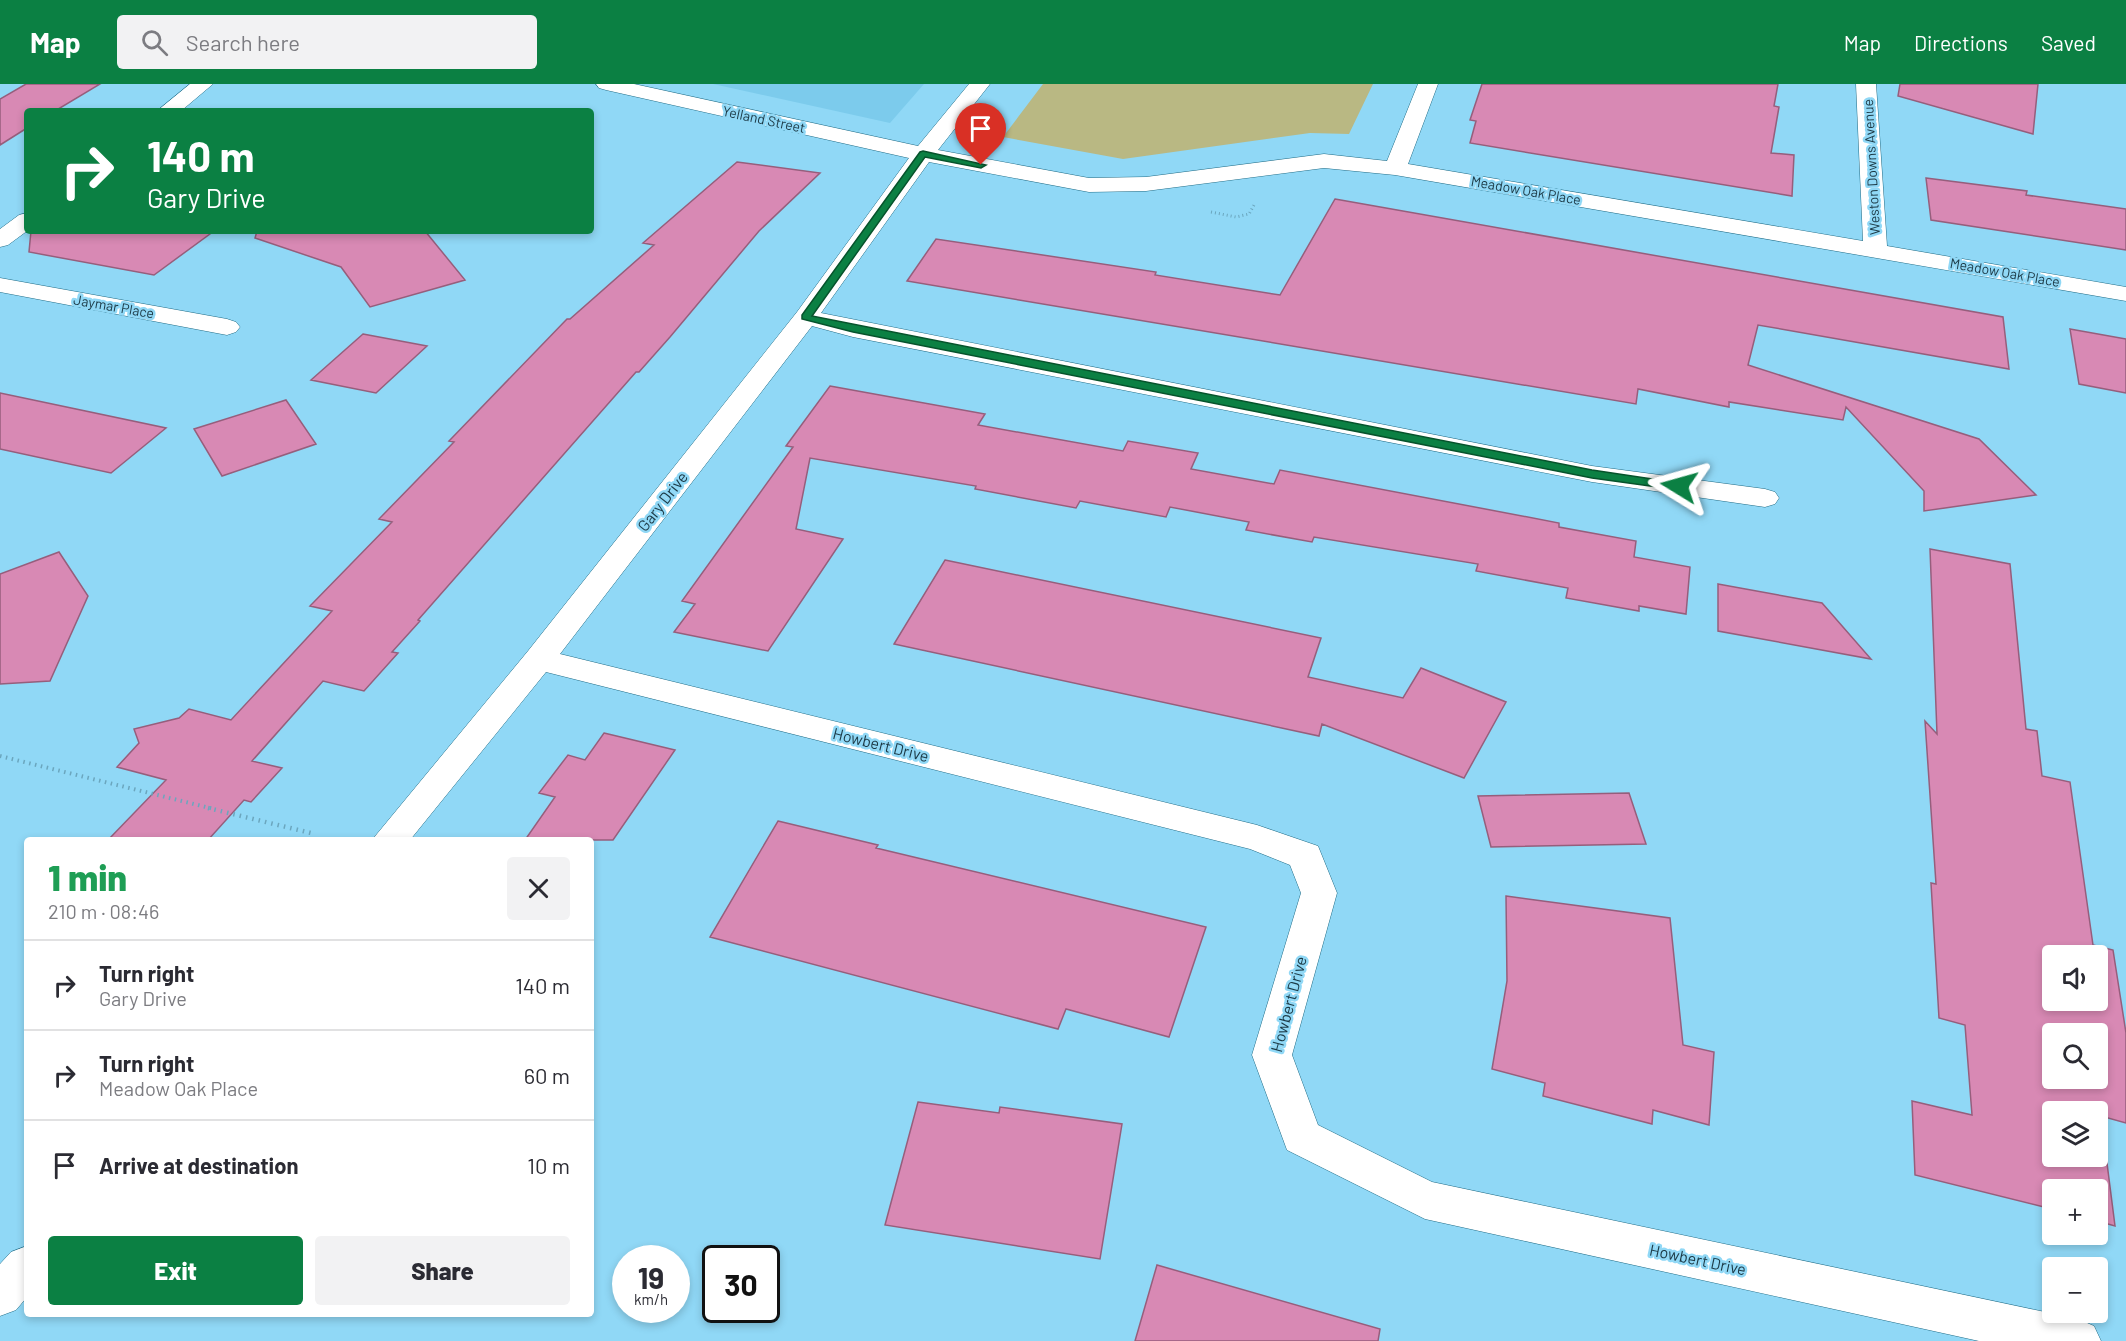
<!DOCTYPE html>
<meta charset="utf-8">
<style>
body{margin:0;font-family:Barlow,sans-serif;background:#f2f2f3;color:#2b2b33;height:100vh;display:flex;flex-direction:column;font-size:22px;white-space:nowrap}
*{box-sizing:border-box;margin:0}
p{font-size:20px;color:#7c7c81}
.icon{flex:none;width:33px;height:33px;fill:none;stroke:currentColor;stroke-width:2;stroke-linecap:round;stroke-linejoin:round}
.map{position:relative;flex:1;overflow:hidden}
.sheet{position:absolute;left:24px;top:753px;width:570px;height:480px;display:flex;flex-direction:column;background:#fff;border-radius:6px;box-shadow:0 3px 9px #0003}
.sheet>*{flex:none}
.top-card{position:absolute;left:24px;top:24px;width:570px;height:126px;border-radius:6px;box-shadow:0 3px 9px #0003;background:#0b8043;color:#fff;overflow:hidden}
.fabs{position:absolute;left:2042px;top:861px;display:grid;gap:12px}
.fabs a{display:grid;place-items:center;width:66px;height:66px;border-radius:6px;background:#fff;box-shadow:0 3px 9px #0003;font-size:30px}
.speed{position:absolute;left:612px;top:1161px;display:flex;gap:12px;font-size:30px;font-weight:700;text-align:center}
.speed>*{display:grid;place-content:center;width:78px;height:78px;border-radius:50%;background:#fff;box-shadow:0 3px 9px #0003;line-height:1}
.speed small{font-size:15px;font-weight:400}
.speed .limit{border:3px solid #111;border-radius:9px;background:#fff;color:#111}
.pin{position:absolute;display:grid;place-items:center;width:51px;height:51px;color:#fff;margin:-62px -26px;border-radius:50% 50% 50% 0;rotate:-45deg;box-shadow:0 0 6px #0007}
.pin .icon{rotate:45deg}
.me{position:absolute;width:66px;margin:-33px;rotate:278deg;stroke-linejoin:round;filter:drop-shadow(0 0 4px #0008)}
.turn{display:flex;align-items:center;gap:21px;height:126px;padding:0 24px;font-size:27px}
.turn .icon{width:78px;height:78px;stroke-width:2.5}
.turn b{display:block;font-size:42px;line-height:51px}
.round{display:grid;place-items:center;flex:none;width:63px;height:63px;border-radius:6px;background:#f2f2f3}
.headline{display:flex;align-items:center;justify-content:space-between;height:102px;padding:0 24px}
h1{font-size:36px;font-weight:800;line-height:45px;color:#1e9e55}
.primary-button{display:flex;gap:12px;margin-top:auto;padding:12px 24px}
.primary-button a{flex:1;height:69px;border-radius:6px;background:#0b8043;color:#fff;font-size:24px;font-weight:800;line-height:69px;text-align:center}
.primary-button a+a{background:#f2f2f3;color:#2b2b33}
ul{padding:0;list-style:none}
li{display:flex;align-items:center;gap:18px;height:90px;padding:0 24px;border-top:2px solid #e1e1e2}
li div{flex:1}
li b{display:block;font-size:22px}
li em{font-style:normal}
header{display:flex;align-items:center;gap:36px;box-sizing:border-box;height:84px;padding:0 30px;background:#0b8043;color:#fff}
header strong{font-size:28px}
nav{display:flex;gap:33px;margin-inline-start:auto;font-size:21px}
.search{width:420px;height:54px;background:#f2f2f3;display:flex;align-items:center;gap:15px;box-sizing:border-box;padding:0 21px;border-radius:6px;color:#7c7c81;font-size:22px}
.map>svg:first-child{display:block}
.built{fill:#7ccbec}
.green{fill:#b9b883}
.building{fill:#d889b4;stroke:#965e7c;stroke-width:1.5;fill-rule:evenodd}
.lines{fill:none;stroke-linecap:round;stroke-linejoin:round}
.minor-casing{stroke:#216c86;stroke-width:1}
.path-far2{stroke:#6ba6be;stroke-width:3;stroke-dasharray:1 3;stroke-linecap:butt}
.path-far1{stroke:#6ba6be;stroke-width:4;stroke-dasharray:1.5 4.5;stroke-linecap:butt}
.path{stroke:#6ba6be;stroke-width:4.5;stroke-dasharray:1.5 5;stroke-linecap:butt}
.minor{fill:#fff;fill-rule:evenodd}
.route{fill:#0b8043;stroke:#07532c;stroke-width:1.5}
.labels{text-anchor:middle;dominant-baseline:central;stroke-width:5;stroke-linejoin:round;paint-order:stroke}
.far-street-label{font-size:14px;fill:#1c3945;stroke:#90d8f6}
.street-label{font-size:16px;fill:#1c3945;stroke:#90d8f6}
</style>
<header>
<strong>Map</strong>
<div class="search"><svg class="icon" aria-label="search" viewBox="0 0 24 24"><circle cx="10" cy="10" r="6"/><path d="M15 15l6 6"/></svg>Search here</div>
<nav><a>Map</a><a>Directions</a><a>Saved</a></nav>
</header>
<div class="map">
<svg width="2126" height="1257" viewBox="0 0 2126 1257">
<rect width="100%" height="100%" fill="#90d8f6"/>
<path class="built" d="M713,0h211l-34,39z"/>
<path class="green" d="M1043,0h330l-24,50 -39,-1 -187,26 -120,-22z"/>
<path class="building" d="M26,0h74l-45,27h-28v17l-27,17v-46z
M1482,0h296l-4,22 5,1 -8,46 23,2 -2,41 -322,-53 6,-22 -6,-1z
M1900,0h138l-5,50 -135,-38z
M737,78l83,11 -61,58 -89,106 -31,35h-3l-218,248 2,1 -28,31 6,1 -34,38 -41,-10 -71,80 30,7 -31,34 -7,-2 -36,40h-100l58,-60 -49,-13 22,-24 -5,-14 45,-11 10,-9 42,11 101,-109 -22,-5 82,-84 -13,-3 75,-77 -5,-1 118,-122h3l84,-74 -11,-2z
M1926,94l101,13 -1,4 100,14v41l-195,-30z
M1335,115l668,118 6,52 -251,-44 -10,40 231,74 57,56 -112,16v-20l-78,-84 -3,13 -114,-18v5l-91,-18 -2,15 -729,-123 29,-42 220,33 -1,3 125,20z
M31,147h183l-60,44 -125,-23z
M257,147h168l40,49 -95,27 -29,-40 -86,-29z
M2070,245l56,10v54l-47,-9z
M363,250l64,12 -51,47 -65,-13z
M830,302l155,28 -7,11 145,26 5,-10 70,12 -7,16 83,15 6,-14 279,53v4l77,14 -2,16 56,10 -4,47 -47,-8v5l-73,-13 2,-10 -92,-17 2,-7 -164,-27 -2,5 -66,-12 3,-8 -79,-15 -4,10 -86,-16 -4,7 -101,-19 1,-3 -166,-28 -14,71 47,10 -75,112 -94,-19 21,-28 -13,-3 111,-154 -7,-1z
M0,309l166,35 -55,45 -111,-24z
M286,316l30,44 -94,32 -28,-47z
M1930,465l80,15 16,165 11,2 5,45 28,6 23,163 20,5 13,83v90l-25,-7 14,110 -18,-5v-31h-45v19l-137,-34 -3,-74 60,14 -7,-90 -26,-7 -8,-135 5,1 -11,-163 12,13zM2052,872h45v44h-45zM2052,950h45v44h-45zM2052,1028h45v44h-45z
M59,468l29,44 -38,85 -50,3v-110z
M945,476l376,78 -13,39 95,21 18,-30 85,34 -42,76 -142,-54 -3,12 -425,-92z
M1718,500l104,19 49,56 -153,-28z
M604,649l71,17 -62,90h-88l30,-43 -16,-4 29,-38 17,5z
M1629,709l17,51 -155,3 -13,-51z
M778,737l100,24 -2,3 330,79 -37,110 -103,-28 -8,20 -348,-92z
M1506,812l164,22 13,127 31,7 -5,73 -56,-15 -1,14 -109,-28 2,-13 -53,-14 15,-88z
M918,1018l81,11 1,-6 122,17 -22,135 -215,-34z
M1157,1181l223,64 -2,12h-243z"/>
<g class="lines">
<g class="minor-casing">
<path id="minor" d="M190,0h23l-32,27h-24z
M596,0h38l284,62 51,-62h21l-52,66 151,28 57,-1 178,-23 63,7 31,-77h20l-30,80 455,77 -7,-157h20l11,162 239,41v14l-731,-126 -71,-7 -178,23 -57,1 -160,-30 -108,151 771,153 173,23 10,3 4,6 -4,6 -10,3 -173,-25 -739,-145 -41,-11 -252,328 697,171 61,21 19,47 -45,162 26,70 114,57 646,137 16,7 7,15h-122l-554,-122 -138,-69 -35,-95 49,-162 -11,-28 -40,-16 -704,-177 -136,168h-38l156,-189 269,-339 112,-154 -303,-68 -7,-2z
M27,129v18l-19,14 -8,2v-18l19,-14z
M0,194l227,41 9,3 4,5 -4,5 -9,3 -227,-43z
M27,1162v51l-11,13 -16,6v-52l11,-12z"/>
</g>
<path class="path-far2" d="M1211,128l25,5 13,-3 5,-9"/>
<path class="path-far1" d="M0,672l214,53"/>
<path class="path" d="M208,724l107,26"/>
<use href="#minor" class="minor"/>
</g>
<path class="route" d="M923,67l63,14 -5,3 -56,-11 -113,159 780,154 87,13 6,3 -6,4 -87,-12 -739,-146 -51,-13v-4l118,-163z"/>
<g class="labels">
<g class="far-street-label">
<text transform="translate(764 35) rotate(12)">Yelland Street</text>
<text transform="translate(1871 83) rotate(-93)">Weston Downs Avenue</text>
<text transform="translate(1526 106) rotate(10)">Meadow Oak Place</text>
<text transform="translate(2005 188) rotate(10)">Meadow Oak Place</text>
<text transform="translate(114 222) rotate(10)">Jaymar Place</text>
</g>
<g class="street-label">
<text transform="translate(662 417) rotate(-52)">Gary Drive</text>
<text transform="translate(881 660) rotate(14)">Howbert Drive</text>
<text transform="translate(1288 920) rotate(-75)">Howbert Drive</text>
<text transform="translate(1698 1175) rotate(12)">Howbert Drive</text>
</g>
</g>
</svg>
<div class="fabs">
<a><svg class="icon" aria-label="sound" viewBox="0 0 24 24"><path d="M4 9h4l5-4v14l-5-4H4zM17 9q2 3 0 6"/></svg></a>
<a><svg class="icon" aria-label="search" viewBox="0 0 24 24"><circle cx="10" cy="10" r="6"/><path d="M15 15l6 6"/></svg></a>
<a><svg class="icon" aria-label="layers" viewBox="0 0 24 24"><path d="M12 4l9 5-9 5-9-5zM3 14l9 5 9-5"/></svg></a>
<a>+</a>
<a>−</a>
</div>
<div class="speed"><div>19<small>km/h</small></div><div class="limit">30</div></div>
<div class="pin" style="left:981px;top:81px;background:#d93025"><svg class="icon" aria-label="arrive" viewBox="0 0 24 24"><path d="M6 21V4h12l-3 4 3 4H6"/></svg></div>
<svg class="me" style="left:1679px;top:402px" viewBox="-20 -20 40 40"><path d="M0-17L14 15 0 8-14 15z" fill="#0b8043" stroke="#fff" stroke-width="4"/></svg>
<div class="top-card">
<div class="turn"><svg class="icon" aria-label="right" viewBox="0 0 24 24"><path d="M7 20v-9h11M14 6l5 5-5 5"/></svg><div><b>140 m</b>Gary Drive</div></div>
</div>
<section class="sheet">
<div class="headline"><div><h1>1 min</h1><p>210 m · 08:46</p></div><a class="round"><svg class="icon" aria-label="close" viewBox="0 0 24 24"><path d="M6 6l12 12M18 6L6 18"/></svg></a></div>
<ul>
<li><svg class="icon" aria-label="right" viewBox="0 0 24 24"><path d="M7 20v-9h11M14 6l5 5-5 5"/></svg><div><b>Turn right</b><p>Gary Drive</p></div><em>140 m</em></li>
<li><svg class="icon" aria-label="right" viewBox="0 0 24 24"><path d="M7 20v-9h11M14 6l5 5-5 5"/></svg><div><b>Turn right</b><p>Meadow Oak Place</p></div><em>60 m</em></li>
<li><svg class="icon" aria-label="arrive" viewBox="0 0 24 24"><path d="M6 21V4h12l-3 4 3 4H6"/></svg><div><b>Arrive at destination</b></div><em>10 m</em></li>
</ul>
<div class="primary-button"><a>Exit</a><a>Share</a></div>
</section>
</div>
